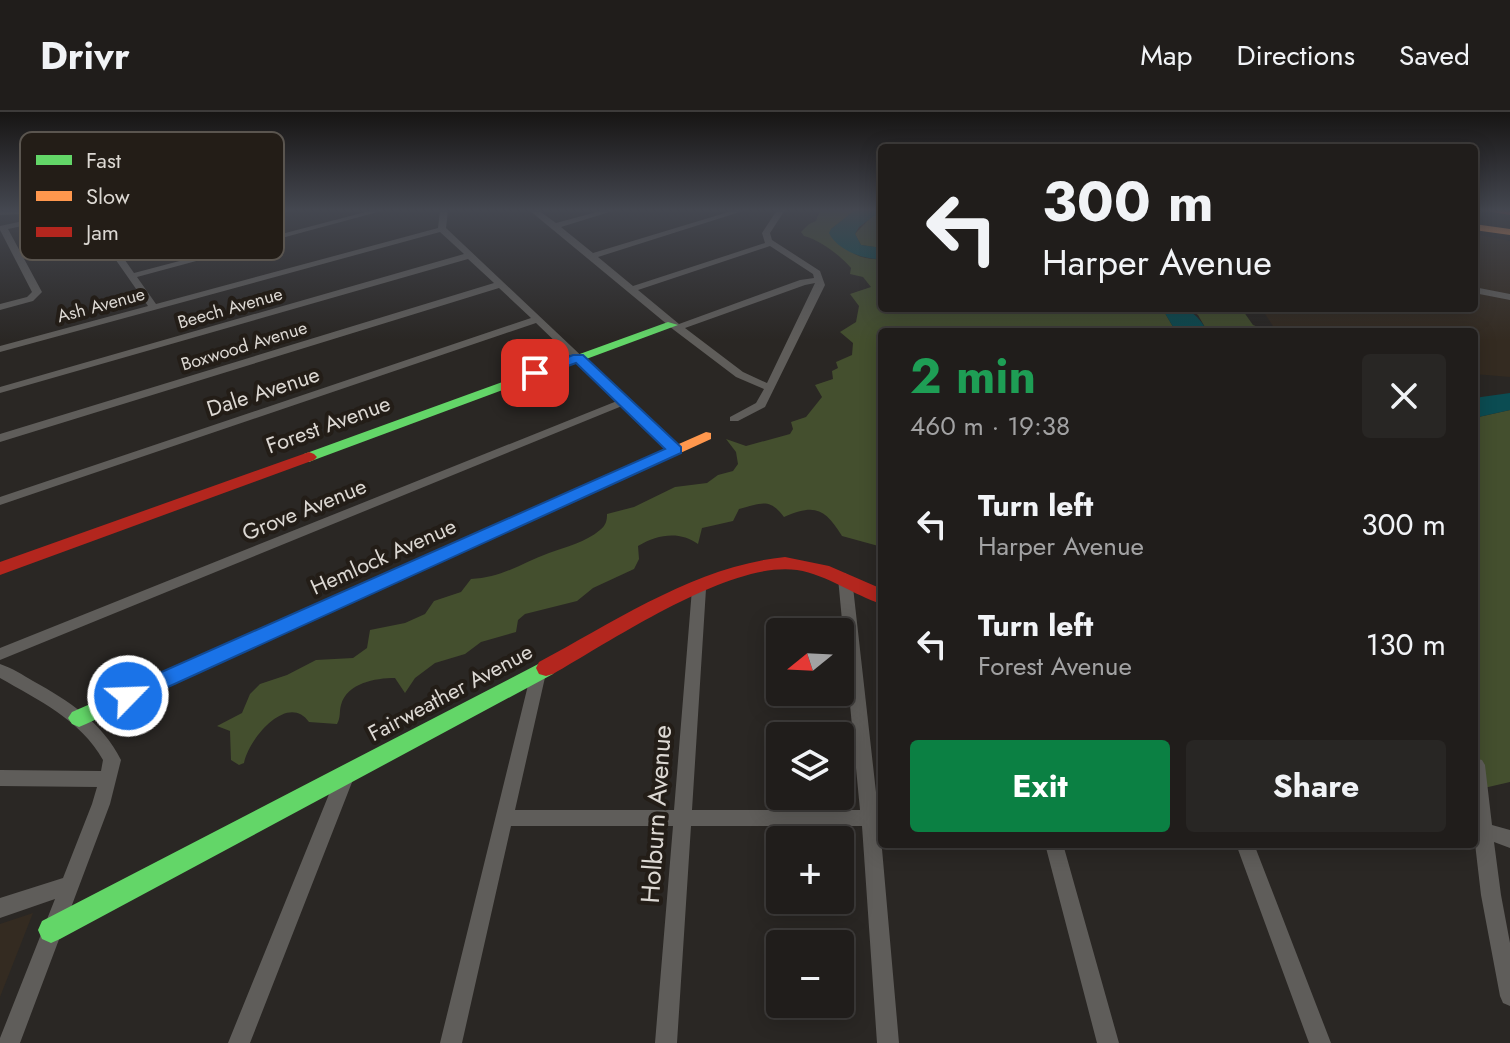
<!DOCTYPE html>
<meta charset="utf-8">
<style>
body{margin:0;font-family:Jost,sans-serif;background:#282624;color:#f1f3f6;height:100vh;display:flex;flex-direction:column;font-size:30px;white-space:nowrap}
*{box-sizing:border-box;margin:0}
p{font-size:26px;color:#a2a2a3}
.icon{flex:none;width:44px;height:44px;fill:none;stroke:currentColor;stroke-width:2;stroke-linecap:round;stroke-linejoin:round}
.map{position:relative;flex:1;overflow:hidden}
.details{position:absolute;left:878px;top:216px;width:600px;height:520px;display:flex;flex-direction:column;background:#201d1b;border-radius:8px;box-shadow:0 4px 20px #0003,0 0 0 2px #3d3b3a}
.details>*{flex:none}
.hud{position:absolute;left:878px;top:32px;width:600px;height:168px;border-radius:8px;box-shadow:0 4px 20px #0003,0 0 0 2px #3d3b3a;background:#201d1b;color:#f1f3f6;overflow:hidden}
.needle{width:52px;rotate:252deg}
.buttons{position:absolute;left:766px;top:506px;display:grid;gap:16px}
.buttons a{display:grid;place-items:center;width:88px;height:88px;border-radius:8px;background:#201d1b;box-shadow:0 4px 20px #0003,0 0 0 2px #3d3b3a;font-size:40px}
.pin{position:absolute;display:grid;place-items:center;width:68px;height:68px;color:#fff;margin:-34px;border-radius:16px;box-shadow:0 4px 12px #0006}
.me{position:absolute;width:88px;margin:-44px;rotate:66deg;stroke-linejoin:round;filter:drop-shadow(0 0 6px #0008)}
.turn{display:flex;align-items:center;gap:28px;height:168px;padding:0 32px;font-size:36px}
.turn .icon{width:104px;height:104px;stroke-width:2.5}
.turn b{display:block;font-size:56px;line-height:68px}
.round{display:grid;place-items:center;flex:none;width:84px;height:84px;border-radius:8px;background:#282624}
.overview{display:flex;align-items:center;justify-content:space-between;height:136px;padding:0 32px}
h1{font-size:48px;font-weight:700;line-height:60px;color:#1e9e55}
.cta{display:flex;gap:16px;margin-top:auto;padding:16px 32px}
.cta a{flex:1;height:92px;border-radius:8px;background:#0b8043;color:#fff;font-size:32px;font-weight:700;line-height:92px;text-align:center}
.cta a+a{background:#282624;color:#f1f3f6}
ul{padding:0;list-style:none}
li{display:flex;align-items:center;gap:24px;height:120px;padding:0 32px}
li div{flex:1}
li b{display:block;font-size:30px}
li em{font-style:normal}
header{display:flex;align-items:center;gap:48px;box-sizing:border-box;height:112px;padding:0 40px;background:#201d1b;border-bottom:2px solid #3d3b3a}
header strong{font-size:38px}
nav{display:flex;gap:44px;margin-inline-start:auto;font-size:28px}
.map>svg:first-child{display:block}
.built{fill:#342b21}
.green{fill:#444f2e}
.water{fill:#0b4c52}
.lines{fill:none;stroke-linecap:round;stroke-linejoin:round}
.street{fill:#5f5d5a;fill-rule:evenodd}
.fast{fill:#63d668;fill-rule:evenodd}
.slow{fill:#ff974d;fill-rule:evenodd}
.jam{fill:#b3261e;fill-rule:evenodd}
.route{fill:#1a73e8;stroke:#114b97;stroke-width:2}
.labels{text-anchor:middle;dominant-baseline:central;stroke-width:8;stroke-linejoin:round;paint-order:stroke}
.far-street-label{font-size:18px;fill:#dcd8d3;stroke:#231d17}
.street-label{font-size:22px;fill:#dcd8d3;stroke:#231d17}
.near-street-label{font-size:26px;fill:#dcd8d3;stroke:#231d17}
.key{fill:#231d17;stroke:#5a554f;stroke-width:2}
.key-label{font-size:22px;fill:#dcd8d3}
</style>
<header>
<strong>Drivr</strong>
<nav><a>Map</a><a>Directions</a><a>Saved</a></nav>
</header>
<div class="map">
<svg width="1510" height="931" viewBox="0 0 1510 931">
<rect width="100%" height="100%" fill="#2a2724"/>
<path class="built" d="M1474,122l36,7v136l-36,-3v-42h-197l-16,-24h213z
M33,801l-33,84v-73z"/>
<path class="green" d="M820,98h36l-25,19c12,20 26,32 51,30v49h280l14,24h-294v215l-40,-11c-17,-27 -26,-33 -58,-19 -15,-20 -23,-13 -45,-8l-6,12 -31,7 -4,16c-18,-13 -40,-10 -60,2l1,13 -5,10 -41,19 -16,13 -52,13 -7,6 -2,12 -35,10 -16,12 -30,9 -20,15 -10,15 -10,-15c-20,0 -48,5 -54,27 -2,7 0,12 -4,19l-28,-2c-21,-30 -60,16 -65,41l-5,2 -8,-5 -1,-29 -13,-5 25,-13 8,-19 10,-10 27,-9 29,-15 37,-2 14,-10 3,-18 35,-7 20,-9 9,-13 27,-9 10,-13c30,-1 51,-16 78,-26 17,-6 37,-11 51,-23 6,-5 7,-9 7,-16l27,-7 41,-20 32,-4 11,-8 15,-4 5,-7 -2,-12 -10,-13 20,7 44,-12 3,-5 -2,-7 15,-5 16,-20 -7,-12 18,-6 -1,-8 6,-3 -2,-6 16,-7 1,-12 -13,-11 16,-10 3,-16 -9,-12 21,-7 -8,-10 -13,-3 1,-6c-11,-13 -31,-28 -47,-32l-3,-4 8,-8 7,-3z
M882,101v35l-21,-3 -6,-11 16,-17z
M1187,196h54l12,17 18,7h-66l1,-3 -8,-14z
M1510,298v372l-26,6 -10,-8v-362z"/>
<path class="water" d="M855,98h27l-23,17 -4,7 6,11 21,3v11c-18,1 -45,-9 -53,-26l2,-4z
M1162,196c23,0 32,1 44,21l-1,3h-29z
M1510,281v17l-36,8v-20z"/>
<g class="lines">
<path class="street" d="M51,98l-3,3 -48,2v-4z
M74,98h15l11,16 69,-15v4l-66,15 14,19 164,-39h13l-174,43 14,20 239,-63h12l-248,67 19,27 282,-76 2,-18h8l-2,18 235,222 -6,4 -4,-1 -49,-47 -622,254v-12l617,-247 -81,-78 -536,182v-8l531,-179 -32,-30 -499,154v-8l494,-151 -26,-24 -468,134v-6l464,-133 -24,-22 -440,120v-6l148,-40 -65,-93 -75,16 34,63 -9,9 -33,9v-6l27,-7 5,-5 -32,-62v-4z
M529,98h9l18,13 48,-13h12l-55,17 32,26 142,-43h11l-148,47 35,29 132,-43 -3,-10 15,-23h8l-15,23 2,7 48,31 5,14 -60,122 -27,14h-8v-4l26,-14 8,-14 -28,-12 -62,-47zM770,134l43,28 1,4 -14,2 -121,44 -41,-34zM815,171l-48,100 -24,-11 -58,-44 120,-43z
M1474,175l36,7v6l-36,-7z
M845,461l7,5 26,232h4v16h-2l19,217h-22l-15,-217h-171l-14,217h-22l18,-217h-162l-49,217h-22l92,-374 6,-2 6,2 2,4 -31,137h159l18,-221 7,-5 5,1 2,4 -14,221h168l-22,-232z
M0,552c12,4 23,11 33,17 36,20 69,41 88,79l-11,44 -90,239h-20v-5l55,-139 -55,19v-20l63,-20 29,-74 5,-17 -97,-1v-16l101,1 2,-11c-22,-40 -65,-60 -103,-82z
M1474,646l8,2 3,5 7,60 18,5v18l-16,-6 7,53 9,48v63l-7,-3 -3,-7 -19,-101 -7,-60z
M347,652l6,3 3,5 -106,271h-22l110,-271 3,-5z
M1045,732h18l56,199h-22z
M1236,732h18l77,199h-22z"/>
<path class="fast" d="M668,210l10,3 -364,135 -5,2 -8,-5 3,-3z
M442,437l9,6 -3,4 -362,165 -7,3 -7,-3 -4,-6 4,-6z
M546,548l7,2 3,6 -3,6 -493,265 -9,4 -9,-4 -4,-9 4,-9z"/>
<path class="slow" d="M1474,112l36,5v6l-36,-5z
M706,320l5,1v6l-263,120h-12l-3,-4 3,-4z"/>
<path class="jam" d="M1482,98h28v5z
M309,340l5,2 3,3 -3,3 -314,115v-13z
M785,445l44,9 53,23v15c-29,-9 -54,-29 -85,-34 -66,-10 -186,71 -244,104l-7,2 -7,-2 -3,-6 3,-6c77,-41 157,-96 246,-105z"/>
</g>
<linearGradient id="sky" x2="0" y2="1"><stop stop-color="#171514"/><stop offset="0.43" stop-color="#444750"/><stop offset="1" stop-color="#444750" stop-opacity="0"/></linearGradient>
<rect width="1510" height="228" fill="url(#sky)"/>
<path class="route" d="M573,243h10l98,92v6l-546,249 -7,3 -7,-3 -3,-6 3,-6 544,-241 -89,-86 -41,15 -6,-5z"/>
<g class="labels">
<g class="far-street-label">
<text transform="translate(101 193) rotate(-15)">Ash Avenue</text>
<text transform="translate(230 196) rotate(-16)">Beech Avenue</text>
<text transform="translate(244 234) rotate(-17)">Boxwood Avenue</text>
</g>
<g class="street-label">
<text transform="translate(263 279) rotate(-18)">Dale Avenue</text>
<text transform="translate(328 312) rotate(-20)">Forest Avenue</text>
<text transform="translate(304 397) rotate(-22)">Grove Avenue</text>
<text transform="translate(383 444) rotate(-24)">Hemlock Avenue</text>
<text transform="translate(450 580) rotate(-28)">Fairweather Avenue</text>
</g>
<g class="near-street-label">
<text transform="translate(656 702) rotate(-86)">Holburn Avenue</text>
</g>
</g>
<rect x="20" y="20" width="264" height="128" rx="12" class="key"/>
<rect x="36" y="43" width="36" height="10" fill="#63d668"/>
<rect x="36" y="79" width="36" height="10" fill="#ff974d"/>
<rect x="36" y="115" width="36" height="10" fill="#b3261e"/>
<g class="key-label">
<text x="86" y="56">Fast</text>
<text x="86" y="92">Slow</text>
<text x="86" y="128">Jam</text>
</g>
</svg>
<div class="buttons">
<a><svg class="needle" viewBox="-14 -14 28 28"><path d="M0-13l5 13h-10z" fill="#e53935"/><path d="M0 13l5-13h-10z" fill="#a2a2a3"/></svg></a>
<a><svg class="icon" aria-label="layers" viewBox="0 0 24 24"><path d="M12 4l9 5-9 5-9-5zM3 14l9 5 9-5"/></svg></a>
<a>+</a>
<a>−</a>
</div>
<div class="pin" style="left:535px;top:261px;background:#d93025"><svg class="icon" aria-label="arrive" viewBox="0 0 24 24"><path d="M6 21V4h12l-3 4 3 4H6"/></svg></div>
<svg class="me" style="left:128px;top:584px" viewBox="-20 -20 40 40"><circle r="17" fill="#1a73e8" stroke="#fff" stroke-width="3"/><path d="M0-11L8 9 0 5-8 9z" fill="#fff"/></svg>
<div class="hud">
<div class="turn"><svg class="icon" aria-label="left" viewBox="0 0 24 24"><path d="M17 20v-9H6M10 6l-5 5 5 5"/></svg><div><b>300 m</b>Harper Avenue</div></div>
</div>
<section class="details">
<div class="overview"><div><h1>2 min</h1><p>460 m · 19:38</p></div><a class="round"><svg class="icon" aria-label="close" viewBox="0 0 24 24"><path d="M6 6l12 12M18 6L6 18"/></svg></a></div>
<ul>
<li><svg class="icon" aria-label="left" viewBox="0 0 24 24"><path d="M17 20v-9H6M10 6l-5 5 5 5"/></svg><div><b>Turn left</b><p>Harper Avenue</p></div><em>300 m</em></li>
<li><svg class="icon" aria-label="left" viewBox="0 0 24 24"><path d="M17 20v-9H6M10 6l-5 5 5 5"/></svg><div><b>Turn left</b><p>Forest Avenue</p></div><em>130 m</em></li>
</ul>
<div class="cta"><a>Exit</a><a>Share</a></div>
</section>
</div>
